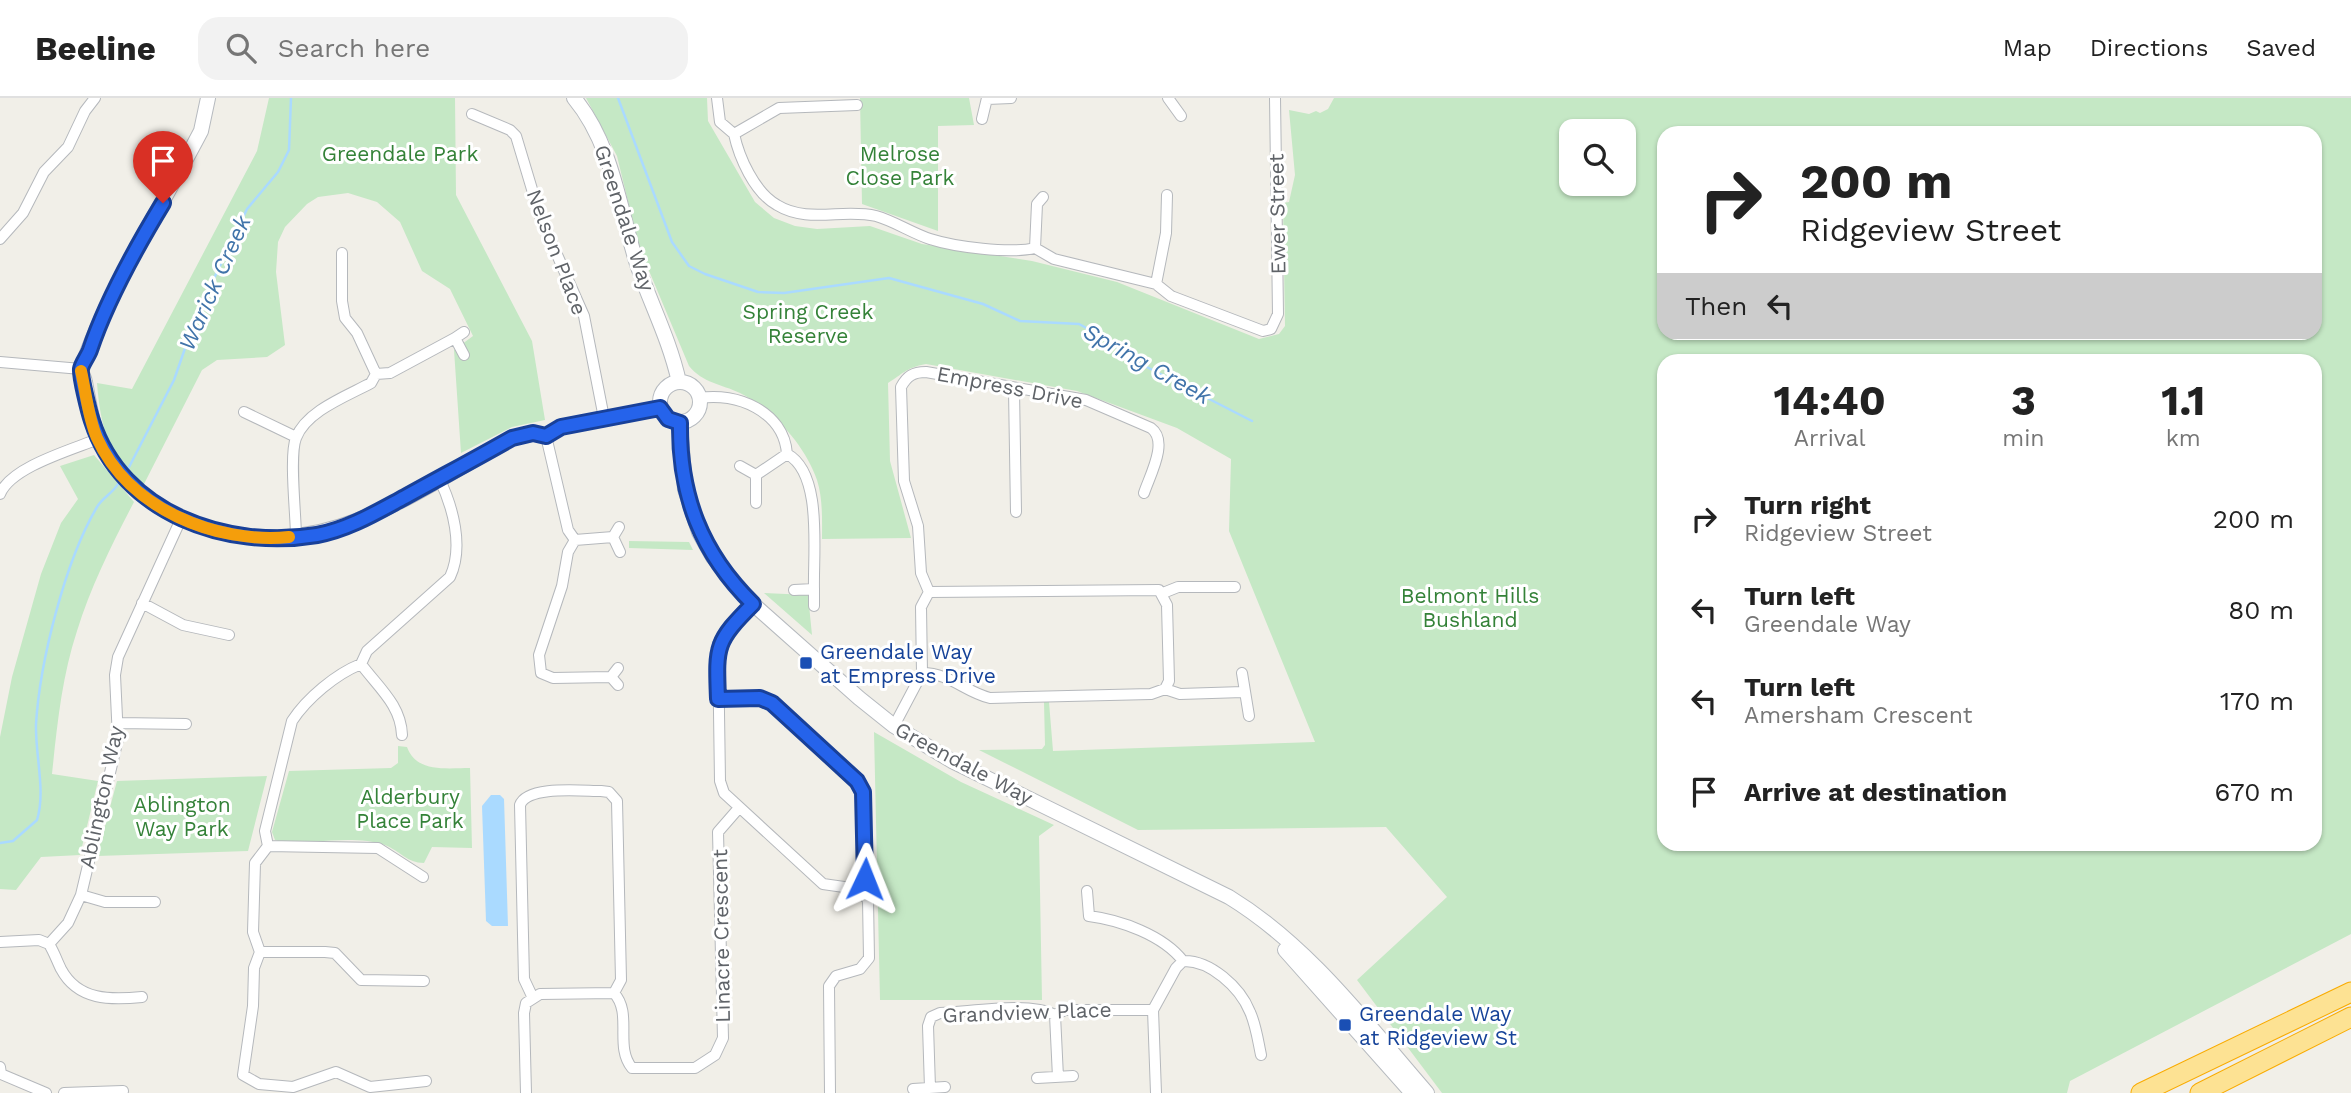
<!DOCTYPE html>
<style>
body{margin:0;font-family:"Work Sans",sans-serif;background:#f2f2f2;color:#222;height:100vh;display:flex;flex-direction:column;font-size:26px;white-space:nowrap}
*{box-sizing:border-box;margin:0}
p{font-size:23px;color:#767676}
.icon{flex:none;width:38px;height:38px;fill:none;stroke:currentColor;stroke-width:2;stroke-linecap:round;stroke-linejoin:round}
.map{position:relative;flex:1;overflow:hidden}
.details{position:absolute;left:1657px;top:256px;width:665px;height:497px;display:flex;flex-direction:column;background:#fff;border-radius:21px;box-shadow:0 2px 5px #0004}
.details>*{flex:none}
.hud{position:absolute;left:1657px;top:28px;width:665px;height:214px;border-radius:21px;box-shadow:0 2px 5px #0004;background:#fff;color:#222;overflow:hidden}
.fabs{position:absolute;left:1559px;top:21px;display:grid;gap:14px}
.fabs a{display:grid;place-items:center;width:77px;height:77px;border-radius:14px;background:#fff;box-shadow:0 2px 5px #0004;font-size:35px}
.pin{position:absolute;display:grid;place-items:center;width:60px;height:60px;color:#fff;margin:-72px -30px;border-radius:50% 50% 50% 0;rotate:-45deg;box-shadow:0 0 7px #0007}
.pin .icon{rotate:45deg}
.me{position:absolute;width:77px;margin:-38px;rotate:2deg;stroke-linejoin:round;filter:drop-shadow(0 0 5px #0008)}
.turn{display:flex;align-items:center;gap:24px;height:147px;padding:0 28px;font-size:32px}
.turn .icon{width:91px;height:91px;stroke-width:2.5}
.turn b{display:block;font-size:49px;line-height:60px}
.then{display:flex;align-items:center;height:66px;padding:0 28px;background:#0003;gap:14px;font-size:26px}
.eta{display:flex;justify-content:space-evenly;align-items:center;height:119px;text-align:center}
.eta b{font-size:42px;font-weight:700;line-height:49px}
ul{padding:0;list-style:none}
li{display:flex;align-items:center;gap:21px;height:91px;padding:0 28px}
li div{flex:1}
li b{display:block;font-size:26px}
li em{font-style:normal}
header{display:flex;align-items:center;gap:42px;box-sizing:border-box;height:98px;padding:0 35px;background:#fff;border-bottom:2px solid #e0e0e0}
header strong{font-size:33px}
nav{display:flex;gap:38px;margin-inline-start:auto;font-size:24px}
.search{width:490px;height:63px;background:#f2f2f2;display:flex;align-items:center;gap:18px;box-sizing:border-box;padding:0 24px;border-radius:21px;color:#767676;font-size:26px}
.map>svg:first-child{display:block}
.green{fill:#c5e8c5;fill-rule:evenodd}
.water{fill:#aadaff}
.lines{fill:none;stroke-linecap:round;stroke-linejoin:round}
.stream{stroke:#aadaff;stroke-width:2.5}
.street-casing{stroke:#b5b8bc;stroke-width:12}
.secondary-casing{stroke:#b6babf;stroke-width:16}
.highway-casing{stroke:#f9ab00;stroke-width:21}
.street{stroke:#fff;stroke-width:10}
.secondary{stroke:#fff;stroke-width:14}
.highway{stroke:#fde293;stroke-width:19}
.route-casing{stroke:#184099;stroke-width:18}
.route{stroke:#2563eb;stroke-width:12}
.slow{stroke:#f59e0b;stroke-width:12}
.transit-dot{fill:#1a4fb4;stroke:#fff;stroke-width:2.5}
.labels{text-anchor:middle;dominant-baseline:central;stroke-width:6;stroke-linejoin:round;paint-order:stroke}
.park-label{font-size:21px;fill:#348238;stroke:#fff}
.street-label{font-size:21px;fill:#5f6368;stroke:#fff}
.transit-label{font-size:21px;fill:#164399;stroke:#fff;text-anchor:start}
.water-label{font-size:23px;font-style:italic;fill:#4174aa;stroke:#fff}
</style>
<header>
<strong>Beeline</strong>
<div class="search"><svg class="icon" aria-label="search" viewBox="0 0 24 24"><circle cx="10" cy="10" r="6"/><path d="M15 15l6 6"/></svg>Search here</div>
<nav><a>Map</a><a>Directions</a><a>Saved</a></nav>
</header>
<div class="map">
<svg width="2351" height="995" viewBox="0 0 2351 995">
<rect width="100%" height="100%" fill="#f1efe8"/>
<path class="green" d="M269,0h186l1,97 76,146 13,79 -33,7 -51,26 -7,-103 19,-14 -23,-47 -28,-18 -22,-49 -23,-20 -29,-9 -30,4 -11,7 -22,23 -7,15 -2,30 9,73 -18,12 -50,3 -15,10 -58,114c-36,-21 -44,-62 -47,-101l35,6 125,-238z
M586,0h121l1,23 47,81 19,16 21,8 22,3 53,-3 52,18 110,17 85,21 142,57 20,-5 6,-8 -2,-123 6,-1 6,-27 -6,-65 20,4 7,-3 4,2 8,-4 6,-11h1017v836l-281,147 -3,12h-625l-85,-113 90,-83 -61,-70 -248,3 -159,-80 63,-1 3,-4 -1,-43h5l4,49 262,-9 -86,-211 2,-72 -54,-31 -100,-37 -151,-27c-21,4 -23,10 -38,19l2,78 21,77 -89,1c0,-19 1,-40 -5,-59 -12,-35 -44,-70 -77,-87 -19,-9 -37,-10 -51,-27l-50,-119 -22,-91zM1572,33h52v53h-52zM1664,35h651v199h-651zM1664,262h651v484h-651z
M860,0h109l5,27 -36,1v105l-76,-27z
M94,357l40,47c-22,42 -43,84 -57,129 -15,45 -20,95 -25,143l46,7 -18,74 -39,2 -25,33 -16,-1v-152l12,-60 29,-103 20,-51 17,-24 -18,-33z
M629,443l60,1 4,8 -64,-2z
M764,495l44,2 4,40z
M874,634l87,50 93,43 -15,11 3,164h-162z
M398,648l9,1c9,26 40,21 63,21l2,80 -40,-1 -8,16c-17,0 -24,-12 -39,-18 -29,-10 -70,-2 -100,-2l-10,-3 -3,-8 17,-61 102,-3 7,-5z
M267,678l-19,75 -151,5 20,-75z"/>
<path class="water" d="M491,697h9l4,4 4,127h-16l-6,-5 -4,-115z"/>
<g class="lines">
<path class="stream" d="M618,0l54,144 17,24 16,8 53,18 26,1 105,-15 94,26 37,17 59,3 24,13 34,25 115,59
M128,371l46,-89 23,-66 50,-105 31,-37 11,-22 2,-52
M0,745l13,-2 24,-21c9,-29 -2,-65 -1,-96 4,-63 29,-163 61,-217 5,-9 16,-14 21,-23"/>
<g class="street-casing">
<path id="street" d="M717,0l3,24 14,12c5,23 20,58 43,71 31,19 66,3 99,11 18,5 36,17 54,23 25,8 80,15 105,9l19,11 102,25 15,12 92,35 8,-2 7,-15 -3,-216
M1168,0l13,18
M987,1l24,-1
M472,16l38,16 6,6 24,80 44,100 20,102
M982,21l5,-21
M734,36l45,-26 78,-3
M0,141l23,-26 21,-41 24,-25 17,-36 10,-13
M1035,150l2,-44 6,-7
M342,155v48l3,17 12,15 19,41
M1156,186l10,-51 1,-38
M464,257l-9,-17 9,-6
M0,264l81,7
M1014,292l2,122
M700,300c36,-6 84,13 87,56 36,19 26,98 27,135
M244,314l52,25
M546,338l22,94 7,10 -7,12 -6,34 -23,69 2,18 12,5 58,-1
M740,368l16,9v28
M756,377l31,-21
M0,396c11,-27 71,-44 98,-55
M619,429l-6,10 7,15
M296,439c0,-22 -7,-82 0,-99 10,-27 51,-42 75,-55l5,-9 14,-1 65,-35
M575,442l38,-3
M794,492l20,-1v17
M1163,495l15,-6h57
M142,505l41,22 46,10
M753,506l-31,32 -4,8 2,137 4,12 99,91 35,5 10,11 1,58 -9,11 -24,7 -7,10 1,107
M361,566c17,23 40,41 41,71
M618,570l-7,9 7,8
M922,575c28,0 43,19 68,25l161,-4 14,-5 4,-8 -2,-76 -8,-15 -230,2
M1242,575l7,43
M1165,591l15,5 63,-2
M718,601l42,-2 12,6 85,78 7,10 3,80 -9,18
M119,625l67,1
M894,628l28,-53 -1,-66 8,-15 -8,-19 -3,-47 -14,-45 -3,-94c6,-11 12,-15 25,-15l160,28 65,28c18,13 -1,47 -7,65
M268,748l110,2 45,29
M1087,793l2,25c31,4 74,19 94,45
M81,797l24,7h50
M0,844l39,-2 10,4 19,-21 13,-28 37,-156 -3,-64 3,-18 63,-138
M49,846c5,8 8,17 12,25 17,32 50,31 81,28
M260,854h65l10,1 26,27 63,1
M532,898l-8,-17 -4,-174c7,-20 62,-14 81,-14l8,1 8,9 4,179 -7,13
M1055,917l3,62
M0,969l1,7 45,19
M1037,980l36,-2
M426,983l-56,6 -34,-15 -43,15 -34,-3 -16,-9 10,-69 1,-38 6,-16 -7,-20 2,-69 13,-17 -3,-15 27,-110c15,-23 44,-47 69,-57l6,-13 83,-74c14,-30 3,-70 -11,-99
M930,990l-2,-62 3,-9 9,-4c31,-1 89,-12 115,2l10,-5h88
M913,991l32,-2
M64,995l59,-2
M526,995l-2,-80 2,-10 14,-9 74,-1c19,21 0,53 18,75h63l20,-13 8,-17 -5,-206 20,-23
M1156,995l-3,-83 23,-42 7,-7c27,-1 57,26 67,51 6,13 8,29 11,43"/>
</g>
<g class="secondary-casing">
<path id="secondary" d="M208,0l-7,33c-39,75 -92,157 -119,236 -2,6 2,9 3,15 7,35 6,46 26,79 19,31 54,53 88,64 122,42 211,-31 313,-87l21,-5 13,3 15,-9 99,-19
M574,0c39,47 45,110 63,166 14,41 32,74 42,118
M660 304a20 20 0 1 1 40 0a20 20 0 1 1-40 0Z
M680,325l5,66 14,43 14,25 40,47 106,94 35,28 58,35 277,136c80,49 137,126 198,196
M1285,852l127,143"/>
</g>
<g class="highway-casing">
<path id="highway" d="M2141,995l210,-101
M2200,995l151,-76"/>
</g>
<use href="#street" class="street"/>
<use href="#secondary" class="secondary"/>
<use href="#highway" class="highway"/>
</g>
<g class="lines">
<g class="route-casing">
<path id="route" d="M163,105c-26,43 -57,99 -73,147 -2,6 -8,13 -9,19 -1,7 8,43 11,52 30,93 135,129 225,114 32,-6 60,-23 88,-38 36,-20 72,-39 107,-59l21,-5 13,3 15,-9 99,-19 8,11 12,4c-1,72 21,130 73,181 -38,38 -37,42 -35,95l42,-1 12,5 85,78 6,11 2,87"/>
</g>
<use href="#route" class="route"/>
<path class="slow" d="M81,273c5,22 7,46 16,67 32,71 119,106 192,99"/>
</g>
<g class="transit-dot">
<rect x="799" y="558" width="14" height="14" rx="3.5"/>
<rect x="1338" y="920" width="14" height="14" rx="3.5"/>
</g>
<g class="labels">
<g class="park-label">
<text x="400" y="55">Greendale Park</text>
<text x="900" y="55">Melrose<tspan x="900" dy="24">Close Park</tspan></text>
<text x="808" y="213">Spring Creek<tspan x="808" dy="24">Reserve</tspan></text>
<text x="1470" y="497">Belmont Hills<tspan x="1470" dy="24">Bushland</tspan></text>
<text x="410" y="698">Alderbury<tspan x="410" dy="24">Place Park</tspan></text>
<text x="182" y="706">Ablington<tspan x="182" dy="24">Way Park</tspan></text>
</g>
<g class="street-label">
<text transform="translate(1277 116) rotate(-91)">Ewer Street</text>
<text transform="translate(625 120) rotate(72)">Greendale Way</text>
<text transform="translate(557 154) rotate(69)">Nelson Place</text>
<text transform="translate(1010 289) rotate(11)">Empress Drive</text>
<text transform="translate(964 665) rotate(28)">Greendale Way</text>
<text transform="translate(101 699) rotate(-78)">Ablington Way</text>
<text transform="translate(721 838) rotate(-91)">Linacre Crescent</text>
<text transform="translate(1027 914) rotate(-2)">Grandview Place</text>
</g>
<g class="transit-label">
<text x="820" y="553">Greendale Way<tspan x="820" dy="24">at Empress Drive</tspan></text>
<text x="1359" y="915">Greendale Way<tspan x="1359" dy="24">at Ridgeview St</tspan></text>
</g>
<g class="water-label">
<text transform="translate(215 185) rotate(-66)">Warick Creek</text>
<text transform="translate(1147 266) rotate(29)">Spring Creek</text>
</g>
</g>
</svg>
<div class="fabs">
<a><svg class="icon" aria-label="search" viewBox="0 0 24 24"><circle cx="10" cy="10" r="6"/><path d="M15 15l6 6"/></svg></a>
</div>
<div class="pin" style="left:163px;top:105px;background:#d93025"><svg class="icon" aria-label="arrive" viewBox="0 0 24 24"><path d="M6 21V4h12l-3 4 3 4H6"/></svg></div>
<svg class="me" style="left:865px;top:781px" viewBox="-20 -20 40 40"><path d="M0-17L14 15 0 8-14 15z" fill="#2563eb" stroke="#fff" stroke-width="4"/></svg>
<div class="hud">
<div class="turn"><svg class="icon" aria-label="right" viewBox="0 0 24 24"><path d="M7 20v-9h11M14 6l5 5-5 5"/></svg><div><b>200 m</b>Ridgeview Street</div></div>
<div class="then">Then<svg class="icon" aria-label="left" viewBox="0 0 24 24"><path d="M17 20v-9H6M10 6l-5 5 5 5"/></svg></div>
</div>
<section class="details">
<div class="eta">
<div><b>14:40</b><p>Arrival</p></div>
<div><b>3</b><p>min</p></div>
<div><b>1.1</b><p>km</p></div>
</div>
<ul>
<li><svg class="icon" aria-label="right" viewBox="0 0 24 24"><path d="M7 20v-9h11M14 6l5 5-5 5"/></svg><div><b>Turn right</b><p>Ridgeview Street</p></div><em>200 m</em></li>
<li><svg class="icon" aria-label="left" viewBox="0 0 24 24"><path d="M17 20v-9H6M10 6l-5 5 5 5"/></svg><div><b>Turn left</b><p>Greendale Way</p></div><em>80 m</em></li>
<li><svg class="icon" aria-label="left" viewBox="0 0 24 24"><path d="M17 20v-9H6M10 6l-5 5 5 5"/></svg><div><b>Turn left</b><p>Amersham Crescent</p></div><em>170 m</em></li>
<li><svg class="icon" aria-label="arrive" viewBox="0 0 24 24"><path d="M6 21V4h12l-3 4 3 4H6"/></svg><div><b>Arrive at destination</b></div><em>670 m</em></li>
</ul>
</section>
</div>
